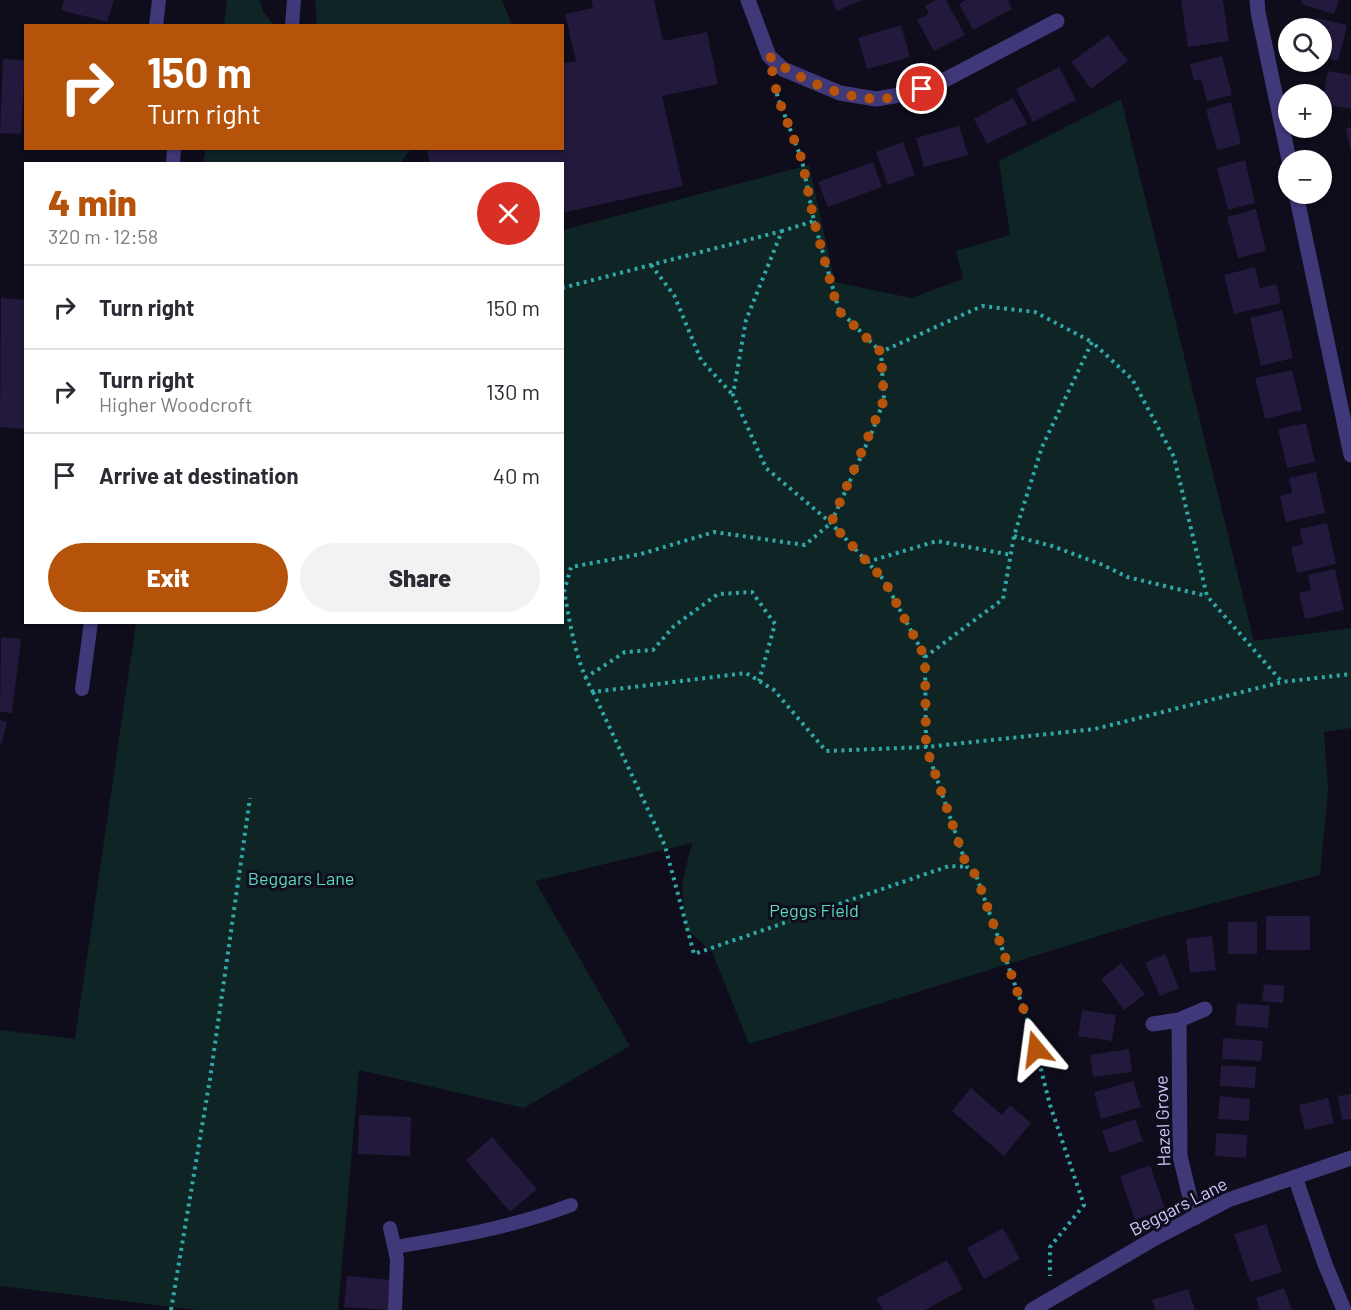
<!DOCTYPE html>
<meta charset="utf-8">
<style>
body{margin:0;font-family:Barlow,sans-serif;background:#f2f2f3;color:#2b2b33;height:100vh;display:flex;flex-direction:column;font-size:22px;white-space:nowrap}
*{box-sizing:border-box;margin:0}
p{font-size:20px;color:#7c7c81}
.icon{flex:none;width:33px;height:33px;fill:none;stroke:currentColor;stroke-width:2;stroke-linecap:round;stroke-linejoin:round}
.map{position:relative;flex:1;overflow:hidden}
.drawer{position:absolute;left:24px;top:162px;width:540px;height:462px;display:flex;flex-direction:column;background:#fff;border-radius:0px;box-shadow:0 2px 4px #0004}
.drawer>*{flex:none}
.top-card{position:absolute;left:24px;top:24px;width:540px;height:126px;border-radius:0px;box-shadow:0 2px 4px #0004;background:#b45309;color:#fff;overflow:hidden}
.tools{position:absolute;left:1278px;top:18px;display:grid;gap:12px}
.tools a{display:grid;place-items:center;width:54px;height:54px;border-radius:50%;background:#fff;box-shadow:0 2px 4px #0004;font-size:30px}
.pin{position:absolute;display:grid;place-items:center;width:51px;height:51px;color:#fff;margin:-26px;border:3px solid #fff;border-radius:50%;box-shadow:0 2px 6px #0007}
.me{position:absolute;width:66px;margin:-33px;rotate:344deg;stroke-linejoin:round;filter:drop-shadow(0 0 4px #0008)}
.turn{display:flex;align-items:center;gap:21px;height:126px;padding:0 24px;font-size:27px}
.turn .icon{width:78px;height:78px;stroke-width:2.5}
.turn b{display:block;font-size:42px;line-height:51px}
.round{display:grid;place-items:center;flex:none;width:63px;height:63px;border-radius:32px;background:#f2f2f3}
.overview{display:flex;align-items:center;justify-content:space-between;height:102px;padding:0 24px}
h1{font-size:36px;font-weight:800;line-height:45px;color:#b45309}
.primary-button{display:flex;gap:12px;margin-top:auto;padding:12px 24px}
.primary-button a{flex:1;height:69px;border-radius:36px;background:#b45309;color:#fff;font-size:24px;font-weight:800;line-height:69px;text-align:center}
.primary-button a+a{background:#f2f2f3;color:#2b2b33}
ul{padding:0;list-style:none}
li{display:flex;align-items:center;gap:18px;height:84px;padding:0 24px;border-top:2px solid #e1e1e2}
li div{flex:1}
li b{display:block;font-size:22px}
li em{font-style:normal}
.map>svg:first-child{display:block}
.green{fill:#0f2425}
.building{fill:#22193c}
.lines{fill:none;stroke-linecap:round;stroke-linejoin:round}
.path{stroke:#31a8a8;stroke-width:4;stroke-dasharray:3 4.5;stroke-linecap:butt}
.service{stroke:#3f3879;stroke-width:14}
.minor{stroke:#3f3879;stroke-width:15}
.tertiary{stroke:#3f3879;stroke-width:15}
.route{stroke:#b45309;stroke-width:10;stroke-dasharray:0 18}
.labels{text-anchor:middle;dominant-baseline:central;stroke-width:6;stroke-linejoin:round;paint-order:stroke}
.park-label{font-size:18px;fill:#58d9c0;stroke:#0f0c1b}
.street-label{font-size:18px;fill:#d1c8fd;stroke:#0f0c1b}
</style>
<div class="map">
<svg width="1351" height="1310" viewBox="0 0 1351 1310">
<rect width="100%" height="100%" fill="#0f0c1b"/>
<path class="green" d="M227,0h33l3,12 11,13h-50z
M315,0h187l10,25h-195z
M1121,99l133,542 97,-13v100l-27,4 4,57 -8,86 -166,44 -405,125 -37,-92 -27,-24 -3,-45 10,-40 -157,38 95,165 -106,62 -165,-38 -21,240h-141l-197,-24v-256l75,9 61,-416 426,-1 1,-392 246,-65 26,117 76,16 52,-19 -7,-28 54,-16 -11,-74z
M206,149v-1l205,1 -11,14h-197z"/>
<path class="building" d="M64,0h50l-7,22 -46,-12z
M591,0h63l9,41 44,-9 11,52 -56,12 21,90 -121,27v-49h-132l-3,-16h135v-84l14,-3 -11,-47 28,-6z
M832,0h30l-25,11z
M936,0h10l19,35 -31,16 -17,-31 12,-6 -4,-8z
M966,0h42l4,9 -39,21 -14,-26z
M1181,0h42l6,41 -41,6z
M1302,0h37l-5,14 -33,-10z
M1317,18l30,7 -9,36 -16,-4v-19l2,-6 -2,-1v-3h-8z
M901,25l9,32 -43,12 -9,-31z
M1108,35l20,26 -37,28 -20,-27z
M1222,56l10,39 -25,6 -6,-22 -7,2 -4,-17z
M3,59l22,1 -4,74 -21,-1z
M1059,67l17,33 -43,22 -17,-33z
M1328,71l23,4v34l-29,-5z
M1013,98l14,26 -40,20 -13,-25z
M1231,102l10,42 -24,6 -11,-41z
M959,126l9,29 -44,12 -8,-29z
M1351,127v21h-1l-4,-20z
M903,142l12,33 -27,10 -12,-33z
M1245,160l10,43 -27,7 -11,-42z
M873,162l9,25 -54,20 -10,-25z
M1256,209l10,42 -28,7 -11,-41z
M1255,267l5,21 16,-4 5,19 -47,11 -10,-39z
M1,298l25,2v129l-26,-2z
M1282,310l11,48 -32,8 -11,-48z
M1292,370l10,40 -37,9 -10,-41z
M1306,423l9,39 -28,6 -9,-39z
M1316,472l9,41 -39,9 -6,-26 12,-3 -3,-15z
M1327,523l9,41 -39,9 -6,-26 12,-3 -3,-15z
M1335,569l9,41 -39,9 -6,-26 12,-3 -3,-15z
M1,637l20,2 -9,74 -12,-1z
M0,720l7,2 -6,23h-1z
M1266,916h44v34h-44z
M1228,922h29v32h-29z
M1212,936l4,34 -26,3 -4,-34z
M1165,954l14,34 -19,8 -15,-33z
M1121,963l24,31 -21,16 -23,-31z
M1264,984l20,2 -1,17 -21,-2z
M1237,1003l33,3 -2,22 -33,-3z
M1082,1010l34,5 -4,26 -34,-5z
M1223,1038l40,3 -2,20 -39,-2z
M1129,1049l3,23 -39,5 -3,-22z
M1221,1065l35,2 -1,21 -35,-2z
M1133,1081l8,26 -40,12 -7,-27z
M971,1088l31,27 8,-10 21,18 -27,33 -52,-45z
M1351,1094v25l-9,1 -4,-24z
M1220,1096l30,3 -1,22 -31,-2z
M1328,1098l6,25 -29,7 -6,-25z
M359,1115l52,2 -1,39 -52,-2z
M1135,1119l8,22 -33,12 -8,-22z
M1216,1133l31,2 -1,23 -31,-2z
M492,1137l45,52 -27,23 -44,-52z
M1150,1165l15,44 -30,11 -15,-44z
M1266,1224l16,48 -32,10 -16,-48z
M1003,1228l17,31 -36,20 -17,-31z
M947,1260l16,29 -38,21h-42l-7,-11z
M347,1276l44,4 -3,30 -44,-3z
M1284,1288l8,22h-32l-4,-12z
M1188,1289l7,21h-40l-3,-10z"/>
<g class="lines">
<path class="path" d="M775,86l3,12 24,62 12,61 -32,10 -36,89 -13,75 33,73 65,55 53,57 41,77 1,90 41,120 9,8 55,155 19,75 34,100 -34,42v29
M814,221l25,89 42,42 101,-46 53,6 57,30
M651,265l23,30 27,65 32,35
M562,288l220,-57
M1014,536l38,10 51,19 24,12 80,19
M867,562l70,-21 74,14
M562,590l2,2c7,34 11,69 29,100l153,-19 28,17 52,61 100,-4 169,-18 187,-47 69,-8
M564,592l7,-25 70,-13 73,-22 91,13 26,-22 41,-91 12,-32 -3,-48
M925,657l78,-58 11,-63 28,-89 50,-105 40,37 42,78 33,139 75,86
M585,678l40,-26 28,-2 21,-24 44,-32 34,-2 23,32 -16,57
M593,692l72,154 29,108 255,-88 18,1
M171,1310l39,-231 40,-281"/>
<path class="service" d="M156,26l3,-26
M292,26l2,-26
M173,164l1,-16
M82,689l9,-67
M390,1228l7,31 -2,51
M395,1247c60,-10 119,-20 176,-42"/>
<path class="minor" d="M748,0l21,56 14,13 57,24 36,6 30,-5 31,-10 120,-63
M1257,0l1,12 31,148
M1296,194l55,261
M1179,1020l1,136 15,62
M1153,1024l26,-4 26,-11
M1295,1177l30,87 19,46"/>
<path class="tertiary" d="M1032,1310l125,-73 71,-37 123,-42"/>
</g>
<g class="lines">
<path class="route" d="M922,89c-15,5 -31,10 -46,10 -35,-1 -81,-21 -107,-43l9,42 24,62 12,61 24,89 43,42 3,48 -53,123 53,57 41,77 1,90 41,120 9,8 55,155 5,19"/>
</g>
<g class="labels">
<g class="park-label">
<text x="301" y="878">Beggars Lane</text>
<text x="814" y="910">Peggs Field</text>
</g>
<g class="street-label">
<text transform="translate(1162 1121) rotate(-92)">Hazel Grove</text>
<text transform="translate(1178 1206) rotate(-27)">Beggars Lane</text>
</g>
</g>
</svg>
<div class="tools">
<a><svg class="icon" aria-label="search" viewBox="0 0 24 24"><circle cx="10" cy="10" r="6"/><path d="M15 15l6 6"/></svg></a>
<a>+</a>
<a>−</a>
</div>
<div class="pin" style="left:922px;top:89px;background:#d93025"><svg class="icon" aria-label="arrive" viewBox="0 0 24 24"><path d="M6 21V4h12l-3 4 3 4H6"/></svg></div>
<svg class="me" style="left:1036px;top:1049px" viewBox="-20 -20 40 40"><path d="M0-17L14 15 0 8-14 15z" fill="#b45309" stroke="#fff" stroke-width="4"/></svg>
<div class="top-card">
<div class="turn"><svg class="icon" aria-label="right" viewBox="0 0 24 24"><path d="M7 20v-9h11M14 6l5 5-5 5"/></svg><div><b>150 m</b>Turn right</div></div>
</div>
<section class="drawer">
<div class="overview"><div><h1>4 min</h1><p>320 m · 12:58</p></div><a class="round" style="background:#d93025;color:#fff"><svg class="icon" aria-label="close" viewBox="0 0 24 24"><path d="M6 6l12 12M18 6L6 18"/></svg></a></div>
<ul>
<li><svg class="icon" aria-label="right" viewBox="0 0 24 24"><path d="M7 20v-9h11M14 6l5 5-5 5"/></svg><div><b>Turn right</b></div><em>150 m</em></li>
<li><svg class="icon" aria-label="right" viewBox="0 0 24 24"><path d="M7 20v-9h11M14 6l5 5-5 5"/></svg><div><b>Turn right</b><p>Higher Woodcroft</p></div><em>130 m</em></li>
<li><svg class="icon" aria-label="arrive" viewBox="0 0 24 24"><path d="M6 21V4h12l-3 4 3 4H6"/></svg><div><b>Arrive at destination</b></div><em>40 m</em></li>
</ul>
<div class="primary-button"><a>Exit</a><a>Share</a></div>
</section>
</div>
